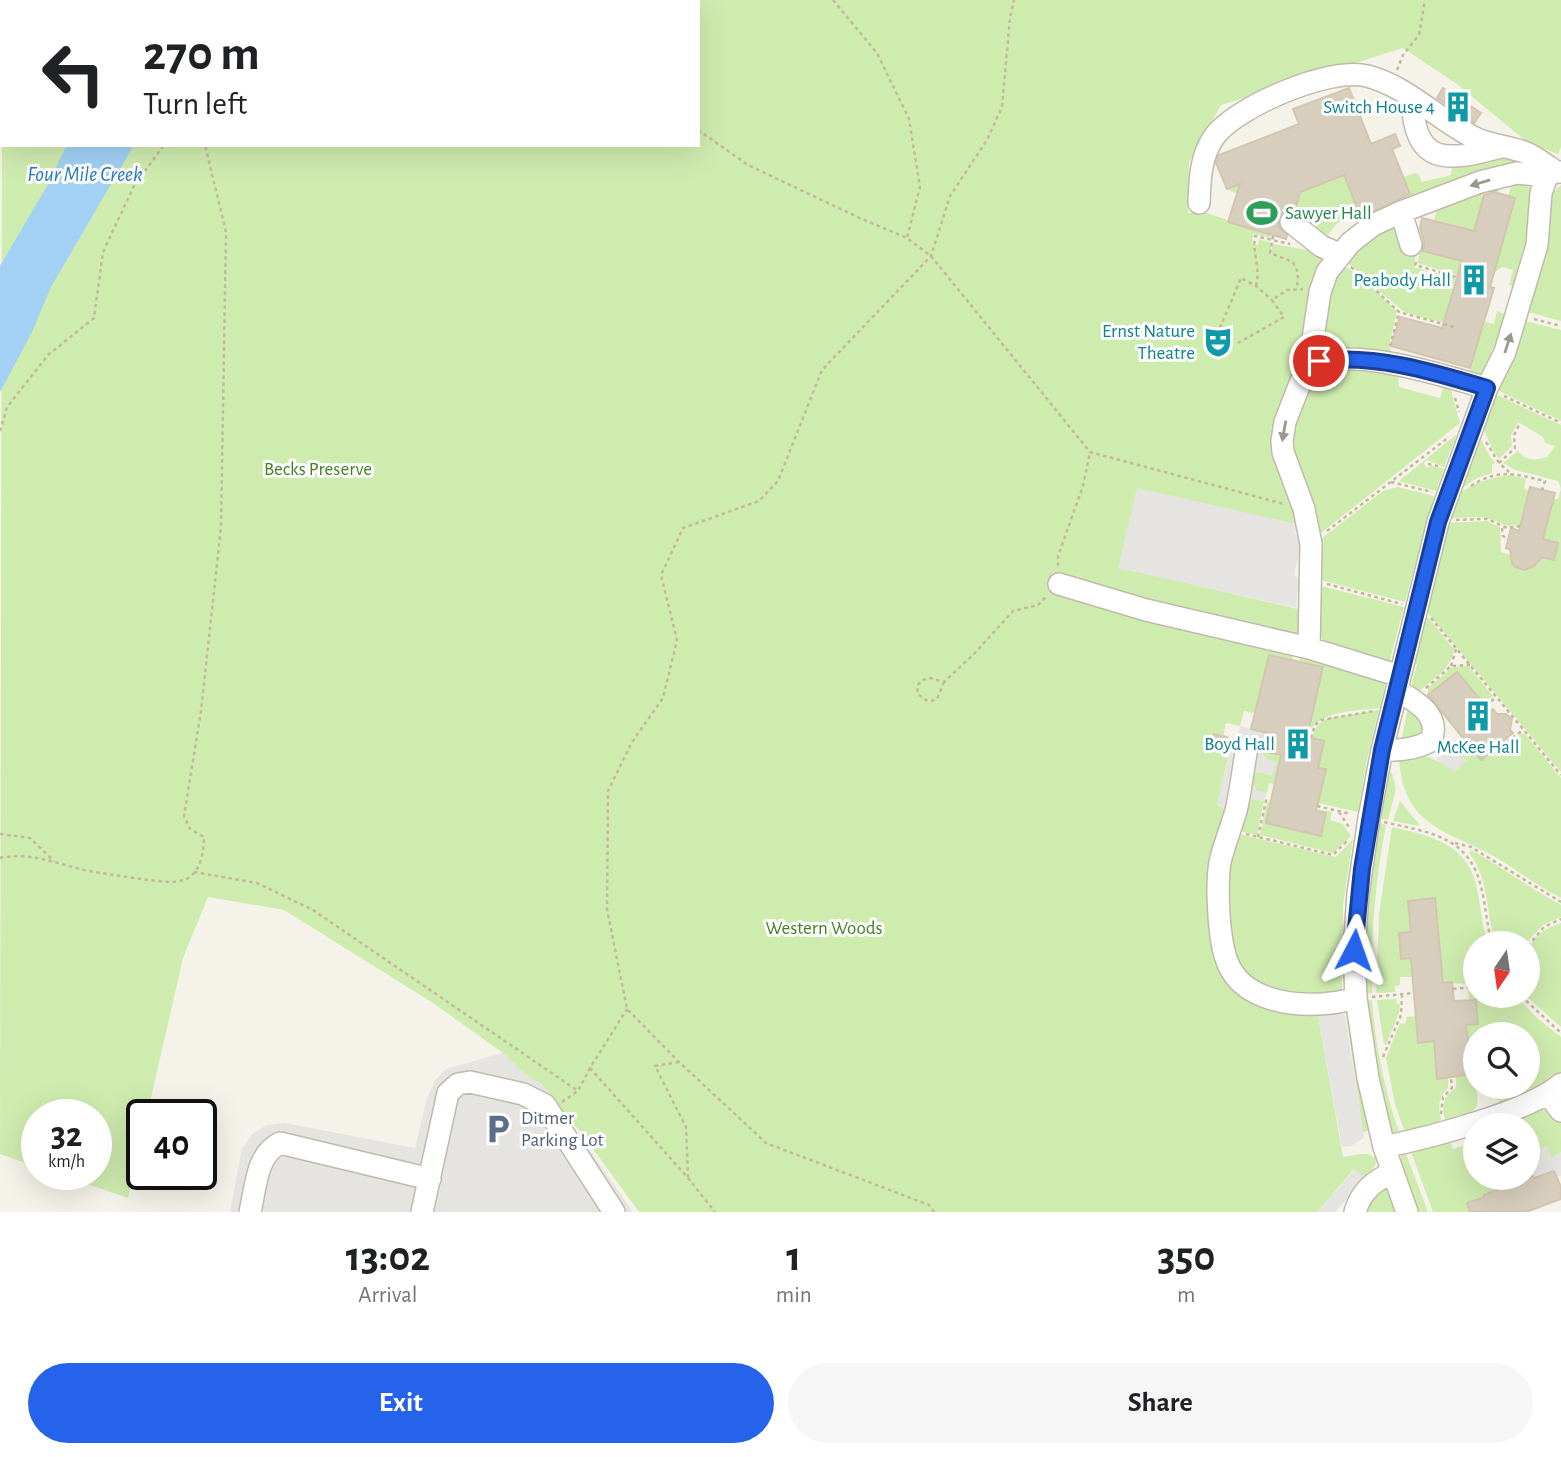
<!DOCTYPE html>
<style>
body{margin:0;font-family:"Alegreya Sans",sans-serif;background:#f6f6f6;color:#202124;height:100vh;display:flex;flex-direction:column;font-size:26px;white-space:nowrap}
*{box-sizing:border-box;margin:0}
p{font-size:23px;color:#757577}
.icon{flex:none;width:38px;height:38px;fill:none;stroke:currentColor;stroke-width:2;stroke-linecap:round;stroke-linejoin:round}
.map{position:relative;height:1212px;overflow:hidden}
.side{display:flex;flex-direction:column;background:#fff;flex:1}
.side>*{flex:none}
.top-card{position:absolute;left:0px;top:0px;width:700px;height:147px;box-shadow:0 7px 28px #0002;background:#fff;color:#202124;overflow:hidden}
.needle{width:46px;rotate:193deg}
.controls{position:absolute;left:1463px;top:931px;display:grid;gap:14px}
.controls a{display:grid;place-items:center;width:77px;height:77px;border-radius:50%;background:#fff;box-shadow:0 7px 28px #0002;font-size:35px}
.speed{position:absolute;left:21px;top:1099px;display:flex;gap:14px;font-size:35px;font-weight:700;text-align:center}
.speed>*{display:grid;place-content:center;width:91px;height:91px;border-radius:50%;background:#fff;box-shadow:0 7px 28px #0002;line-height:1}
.speed small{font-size:18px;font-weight:400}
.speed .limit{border:4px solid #111;border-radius:10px;background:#fff;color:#111}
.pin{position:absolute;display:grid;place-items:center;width:60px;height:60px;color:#fff;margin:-30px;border:4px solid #fff;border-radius:50%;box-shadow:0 2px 7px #0007}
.me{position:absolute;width:77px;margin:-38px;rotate:4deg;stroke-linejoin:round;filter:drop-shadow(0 0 5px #0008)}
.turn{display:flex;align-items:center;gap:24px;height:147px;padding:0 28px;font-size:32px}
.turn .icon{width:91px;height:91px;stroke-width:2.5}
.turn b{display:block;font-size:49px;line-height:60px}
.eta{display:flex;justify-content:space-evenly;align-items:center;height:119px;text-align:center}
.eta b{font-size:42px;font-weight:700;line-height:49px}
.action{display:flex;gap:14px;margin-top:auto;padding:14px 28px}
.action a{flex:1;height:80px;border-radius:42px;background:#2563eb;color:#fff;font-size:28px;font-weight:700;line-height:80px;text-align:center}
.action a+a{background:#f6f6f6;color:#202124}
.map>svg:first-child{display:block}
.green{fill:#cfecaf}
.parking{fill:#e6e4e0}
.water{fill:#a2d1f5}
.building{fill:#d8cebd;stroke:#d3c6b0;stroke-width:2}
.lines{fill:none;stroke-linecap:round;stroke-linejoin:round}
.minor-casing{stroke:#c1baaa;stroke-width:24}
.path{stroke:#c4b79b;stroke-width:2.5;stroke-dasharray:3.5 3.5;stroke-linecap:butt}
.minor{stroke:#fff;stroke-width:21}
.oneway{fill:#9b9890}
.route-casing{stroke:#184099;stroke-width:18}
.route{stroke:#2563eb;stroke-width:12}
.labels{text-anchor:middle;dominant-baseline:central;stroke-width:6;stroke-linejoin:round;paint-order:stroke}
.culture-label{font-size:19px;fill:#0d838f;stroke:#fff;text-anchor:end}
.leisure-label{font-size:19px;fill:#27864d;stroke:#fff;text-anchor:start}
.park-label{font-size:19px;fill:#458025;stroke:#fff}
.service-label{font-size:19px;fill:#4e5e75;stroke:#fff;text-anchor:start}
.water-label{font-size:21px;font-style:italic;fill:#287abd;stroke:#fff}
</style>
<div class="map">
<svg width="1561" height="1212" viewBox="0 0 1561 1212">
<rect width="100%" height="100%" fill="#f5f2e9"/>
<path class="green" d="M88,0h1473v147l-3,7 -30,-11 -71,-59 -54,-36 -182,57 -32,57 -1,51h19l64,22 -1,3 -17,-4 -1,9 6,2 1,-6 12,4v8l2,-7 34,6 21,6 -46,163 15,105 -179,43 184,43 -10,50 -23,-5 -14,58 -11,-2 -4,15 -14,-3 -3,13 -9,-2 -3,13 12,3 -1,6 6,2 -11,47 9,4 -12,35 -6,48 6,64 29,40 10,7 26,7h38l26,147c11,-1 25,-7 33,2l-1,7 -10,12 -11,-9 -37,43h-678l-60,-82 -76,-77 -70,-50 -149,-93 -76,-13 -25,61 -36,157h-5v22l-14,61 -71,-24h39v-59h-59v52l-37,-13 2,-1025v16h696v-143h-612z
M1518,158l7,5 -155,57 -4,-3 46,-18 -9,-22 11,-4 5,2 3,7 29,-7 2,-13z
M1344,175l15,38c-21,8 -24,9 -34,29l-33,-23 3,-12 -57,-17 -1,4 -10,-5 34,-13z
M1513,182l19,5 1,26 -11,60 -5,-1 -4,14 -4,-1 4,-15 -11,-3 -8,6 21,-75 -7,-2z
M1491,184l8,4 -1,5 -13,-3 -11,41 -40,-11 3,-11z
M1561,185v136l-37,-10 27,-117z
M1390,228l6,1 21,22 -4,16 42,11 -8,32 8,16c-17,-5 -34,-8 -50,-14 -4,-2 -55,-46 -59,-52l26,-24z
M1421,250l42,12 -3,14 -43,-13z
M1343,265l15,10 39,36 -8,34 3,10 -75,3 14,-75z
M1497,311l8,3 -6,21 -19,42 -8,-3 -2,-6 11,-40 2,1 2,-7 9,2z
M1521,320l40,10v91l-64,-31 15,-37z
M1325,365l73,9 1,13 41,11 4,-13 5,-1 11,39 -144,114 -29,-88 23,-71z
M1493,395h4l64,30v347l-135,-161 21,-88 40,-2 13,6 1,25 9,3 2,8 8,6 14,-3 5,-9 15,3 4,-16 -15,-5 11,-40h4l3,-10 -3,-8 -43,-11 -12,-7 15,-12c8,10 17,10 29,6l8,-11 -10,-3 -2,-6 -25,-15 -7,13 1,11 -13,13 -7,-10 -10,-24z
M1457,434l-13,33 -17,-7 -3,3 2,5 6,-2 12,3 -8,22 -37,-10z
M1478,434l12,23 5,5 -3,3v8l-15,5 -20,14z
M1510,475l16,4 -2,9 5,3 -9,34 -14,1 -12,-6 -13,-3 -33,1c2,-5 3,-12 6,-17 8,-16 39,-24 56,-26z
M1398,487l36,9 -29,106 -88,-23v-37l66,-51z
M1317,585l87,22 -15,56 -63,-20c-15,-13 -9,-40 -9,-58z
M1426,615l28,34c-2,21 -24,32 -38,45l-5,-6 6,-24 -5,-1z
M1302,652l84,29 -6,27c-21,3 -55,2 -68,20l-3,-1 14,-60 -24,-5z
M1461,666l8,1 24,29 -6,5 -4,-3 -3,2 -23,-28 -29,22v-6l23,-20z
M1408,707l12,10 3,10 -4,9 -18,6z
M1379,710l-12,49 -9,53 -40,-9 7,-34 -7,-1 6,-27 -12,-3c3,-10 6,-16 17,-20z
M1268,733l7,2 -4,18 10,2 -7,29 -5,-1 -2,10 -12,-2 1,-4 -7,-2 3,-11 7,-2 13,3 -5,-15 -6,-8 2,-14h4z
M1521,734h4l36,44v120c-23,-11 -42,-27 -64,-40 -49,-28 -94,-30 -98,-100l26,-2 24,10 17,-5 -11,-15 8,-7 18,20 8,-6 4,4z
M1387,771l5,2 4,16 -8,31 -10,-2z
M1252,799l12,2 -7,34 -23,-5 8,-23z
M1400,801l19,23 -1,2 -25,-5z
M1267,802h3l-4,21 55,13 5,-22 -10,-3 1,-2 15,3 -2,8 13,4 8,12 -18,17 -73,-18z
M1378,822l8,3c-11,56 -15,111 -14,168l-9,1 2,-85z
M1392,827c36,8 74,16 84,57 5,20 5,40 12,59h-13v41l-32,-1 -8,-85 -26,3 2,31 -12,1 2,25h10l1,19h-12v8l-5,1v6l-19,1 3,-79z
M1234,833l102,24 17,-18 -10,66 -1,88 -48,3 -34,-8 -24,-24 -13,-63z
M1471,850c31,17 59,38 90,55v12l-18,8 -17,18h-30c-11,-30 -6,-64 -27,-90z
M1561,923v104l-35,-31c11,-30 -15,-56 35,-73z
M1468,990h7v6h41l21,22 24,19v37l-19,12 -40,17c-7,-3 -7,-9 -8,-16h34v-53h-53v28h-4l-7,-36 14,-2 -2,-24h-7z
M1396,999l1,5h3l-1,9 -13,32 -2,-1 -7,-44z
M1372,1000c3,45 13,92 28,135l-12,-5 -25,-129z
M1346,1014h4l19,113 -1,4 -5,1z
M1416,1016l2,26 16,-1 3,38 11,-1v10c-10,10 -10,18 -7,31l-3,3 1,3 -33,11 -11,-32 -9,-46 14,-35 5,1 2,-7z
M1472,1074l1,10 2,-1c8,29 -2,31 -29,40 -5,-16 -4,-26 10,-35v-13z
M1540,1108l10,3 11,11v30l-10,6 -5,-11 -18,6v-28h-39z
M1450,1139l3,10 22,-7v36h53v-2v2l-44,17 -14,17h-37l-23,-63z
M1405,1151l23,61h-11l-16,-48v-7z
M1386,1186l4,1 10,25h-37l2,-7z"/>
<path class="parking" d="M1137,488l160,36 -2,11 5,2 -1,17 -5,21 5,4 -3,29 -178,-40z
M1240,726l28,7 -1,6 -4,-1 -2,14 3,6 13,4 -5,13 -13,-3 -7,2 -3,11 7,2 -1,4 12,2 -3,8 -18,-3 -20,11 -9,-4 11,-47 9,-18z
M1455,746l11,15 -11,11 -19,-13z
M1330,1008l15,7 19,123 -13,8 -9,1 -25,-137z
M503,1053l23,22 15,8 9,10 83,119h-403l12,-63 11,-16 14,-8 18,-2 130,25 12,-50 9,-19 10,-10z
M1547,1146l4,12 10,-6v24h-5l-2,-5 -26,7v-25z
M1355,1169l10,9 -30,34h-18z"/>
<path class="water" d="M67,145h67l-83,142 -19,45 -32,60v-126l47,-80z"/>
<path class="building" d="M1349,88l22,56 24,-10 5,12 -8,3 18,45 -49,24 -17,-43 -44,17 -5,18h-9l-8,9 1,8 8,8 -1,4 -58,-17 12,-38 -13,5 -11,-26 3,-8 80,-31 -6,-15z
M1443,88l38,25 -7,10 -37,-25z
M1494,192l21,6 -25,89 4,1 -24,80 -79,-22 9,-29 42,11 20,-67 -39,-10 1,-9 -4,-14 2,-10 52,13 10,-36z
M1530,487l25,6 -12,46 15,4 -4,17 -12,-3 -8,9 -9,4 -10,-3 -3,-4 -2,-14 -4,-1 5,-20 8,3z
M1269,655l54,12 -16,70 17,4 -6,27 8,1 -10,42 10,2 -5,23 -55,-13 15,-68 -10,-2 4,-18 -24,-6z
M1457,672l33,39 3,-2 4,5h9l6,5 -2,11 3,3 -32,27 -53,-65z
M1214,734l13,3 -4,13 -12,-3z
M1435,898l8,85 9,-1 2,19 22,-1 2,24 -12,1 7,49 -36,5 -3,-38 -16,2 -7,-85 -10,1 -2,-26 12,-1 -3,-31z
M1554,1171l7,16v12l-35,13h-56l-3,-9 17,-6v-2l49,-19 1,2z"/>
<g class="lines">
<g class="minor-casing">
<path id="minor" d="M1412,98c2,70 36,63 89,49
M1199,203c1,-23 1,-46 15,-66 21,-30 117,-71 153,-61 40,10 70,43 106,61 15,8 35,9 51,15 11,4 22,13 32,20
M1401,212l10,33
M1291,222l30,24 20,9
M1308,367c40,-23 136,9 179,21
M1059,584l87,26 163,38 91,28
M1309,648l2,-104 -7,-35 -21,-57 -1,-11 3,-19 25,-64 10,-66 7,-20 23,-29 23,-18 28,-13 79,-30 37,-9 30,3
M1247,748c-4,20 -6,42 -11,63 -5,17 -12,34 -16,51 -3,18 -2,36 -1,54 3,37 7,67 47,81 27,10 63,9 90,1
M1382,750c17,1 34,-1 49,-9 10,-26 -14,-39 -34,-51
M1548,1094l13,17
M1384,1147c43,-9 145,-35 177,-63
M250,1212c6,-25 6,-57 30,-69l150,36
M422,1212l26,-119 10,-9 12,-2 53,12 22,11 69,107
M1355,1212c6,-21 19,-31 38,-40
M1407,1212l-23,-65 -16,-69 -12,-80 -2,-48 4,-56 11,-76 13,-68 56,-228 49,-134 18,-36 32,-107 4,-52 6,-17 9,-4h5"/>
</g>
<path class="path" d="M833,0l44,53 32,66 11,68 -13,51
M215,2l1,-2
M229,2v-2
M1397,70l6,-15 16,-20 6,-35
M698,130l50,35 114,54 45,19 24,18 159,196 194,52
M1273,236l-3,17 23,9 5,11 -1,15
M1416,262l-1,3 41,12
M1351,267l48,45 55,15
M1256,286c5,-18 -4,-32 -1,-50l35,8
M1534,319l27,7
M1220,328l21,-50 15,8 16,14
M1238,343l46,-26 -12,-17 15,-10 16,-1
M1390,346l9,-34
M1504,396l57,27
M1455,398l4,14
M0,431l7,-24 41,-52 46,-37 9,-66 31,-66 30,-41
M1486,442l13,21 10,9
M1499,463l16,-15 -1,-13 5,-10
M1428,464l10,2
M1391,482l41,10
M1471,486c27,-18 44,-12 74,-5l-3,9
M1456,520l24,-1h8l19,9 13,-2
M1502,528l1,8 5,3
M1327,531l122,-94
M1058,566v-10l25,-70 7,-34
M1327,584l75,20
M1431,618l130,157
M1451,666l5,-17
M944,682l-7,17c-9,4 -12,1 -19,-5l-1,-8 5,-6 8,-2 14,4 30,-28 39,-43 25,-6 9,-9
M1426,688l25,-22 19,-1
M1486,706l10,-9
M1311,738l4,-13 6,-5 53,-9
M1496,751l27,-21
M1317,806l34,8
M1339,812l10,15
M1384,822c42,10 83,13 96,61 6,20 6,40 12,60
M0,834l30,4 24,23
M1246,834l87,21 14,-14
M1258,837l9,-41
M1455,843l16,4 90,55
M0,858c29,-6 56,5 84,12 22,4 43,7 64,10 11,1 27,4 38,-1 15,-7 18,-28 18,-42l-14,-8 -6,-13 17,-105 20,-184 5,-295 -21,-87
M194,872l63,11 56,27 265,181
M1528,946l16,-19 17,-8
M1453,989l22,-2
M1521,996l40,37
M1372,997l42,-4
M1383,1057l18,-42 1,-20
M679,1062l-24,4 31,61 2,50
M590,1068l98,110 27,34
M562,1102l16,-11 12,-23 37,-59
M1441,1114l2,-17 9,-9 -1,-10
M934,1212l-5,-7 -163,-62 -87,-81 -52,-53 -20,-100 1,-118 24,-49 31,-44 14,-58 -16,-65 22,-47 76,-27 19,-20 44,-111 109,-114 19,-60 37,-56 15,-33 8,-89 4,-18"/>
<use href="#minor" class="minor"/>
</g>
<defs><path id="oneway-solid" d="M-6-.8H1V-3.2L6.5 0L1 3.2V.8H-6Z" transform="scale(1.75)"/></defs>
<g class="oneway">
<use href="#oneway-solid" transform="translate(1480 183) rotate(163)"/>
<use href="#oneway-solid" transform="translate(1508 343) rotate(-72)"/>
<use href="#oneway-solid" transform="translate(1284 431) rotate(100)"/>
</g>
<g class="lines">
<g class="route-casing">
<path id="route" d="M1319,361c57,-7 115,11 168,27l-49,134 -56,228 -20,119 -8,81"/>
</g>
<use href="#route" class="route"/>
</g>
<defs>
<g id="building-bare" transform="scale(2.415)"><path d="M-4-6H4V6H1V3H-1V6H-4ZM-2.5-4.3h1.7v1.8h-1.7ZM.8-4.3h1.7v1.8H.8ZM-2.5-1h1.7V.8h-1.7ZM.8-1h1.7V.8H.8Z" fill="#0f9aa8" stroke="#fff" stroke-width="2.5" paint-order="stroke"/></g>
<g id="stadium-bare" transform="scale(2.415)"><path d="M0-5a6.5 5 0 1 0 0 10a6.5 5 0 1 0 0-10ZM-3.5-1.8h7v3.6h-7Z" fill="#2e9e5b" stroke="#fff" stroke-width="2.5" paint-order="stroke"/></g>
<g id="theatre-bare" transform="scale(2.415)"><path d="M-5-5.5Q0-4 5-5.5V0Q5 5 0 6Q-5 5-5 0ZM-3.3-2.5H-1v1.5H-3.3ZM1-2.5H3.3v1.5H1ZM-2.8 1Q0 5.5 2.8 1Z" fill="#0f9aa8" stroke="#fff" stroke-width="2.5" paint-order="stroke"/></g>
<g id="parking-bare" transform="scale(2.415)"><path d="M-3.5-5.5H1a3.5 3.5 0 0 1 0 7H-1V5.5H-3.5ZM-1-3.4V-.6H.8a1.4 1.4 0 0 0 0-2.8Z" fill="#5c6f8a" stroke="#fff" stroke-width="2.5" paint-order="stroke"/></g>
</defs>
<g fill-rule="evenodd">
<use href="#building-bare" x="1458" y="107"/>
<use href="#stadium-bare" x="1262" y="213"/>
<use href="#building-bare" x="1474" y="280"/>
<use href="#theatre-bare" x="1218" y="342"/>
<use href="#building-bare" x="1478" y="716"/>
<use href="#building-bare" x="1298" y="744"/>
<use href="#parking-bare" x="498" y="1129"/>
</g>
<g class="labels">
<g class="culture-label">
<text x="1435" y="107">Switch House 4</text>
<text x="1451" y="280">Peabody Hall</text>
<text x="1195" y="331">Ernst Nature<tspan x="1195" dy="22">Theatre</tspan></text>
<text x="1275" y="744">Boyd Hall</text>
<text x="1478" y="747" text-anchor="middle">McKee Hall</text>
</g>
<g class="leisure-label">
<text x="1285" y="213">Sawyer Hall</text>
</g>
<g class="park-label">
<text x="318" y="469">Becks Preserve</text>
<text x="824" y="928">Western Woods</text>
</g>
<g class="service-label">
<text x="521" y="1118">Ditmer<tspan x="521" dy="22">Parking Lot</tspan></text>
</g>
<g class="water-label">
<text x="85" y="174">Four Mile Creek</text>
</g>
</g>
</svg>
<div class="controls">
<a><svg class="needle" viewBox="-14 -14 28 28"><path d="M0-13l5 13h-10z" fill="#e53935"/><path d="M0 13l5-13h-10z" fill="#757577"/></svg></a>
<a><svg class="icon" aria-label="search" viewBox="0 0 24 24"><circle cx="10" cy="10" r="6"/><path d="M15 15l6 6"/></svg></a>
<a><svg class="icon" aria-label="layers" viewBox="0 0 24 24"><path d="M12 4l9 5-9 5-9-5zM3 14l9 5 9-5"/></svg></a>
</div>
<div class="speed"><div>32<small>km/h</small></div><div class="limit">40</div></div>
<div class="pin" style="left:1319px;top:361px;background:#d93025"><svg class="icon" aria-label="arrive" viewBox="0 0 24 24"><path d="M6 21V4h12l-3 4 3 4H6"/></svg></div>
<svg class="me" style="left:1354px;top:950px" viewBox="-20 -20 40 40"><path d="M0-17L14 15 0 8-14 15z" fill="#2563eb" stroke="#fff" stroke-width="4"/></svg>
<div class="top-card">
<div class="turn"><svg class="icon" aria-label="left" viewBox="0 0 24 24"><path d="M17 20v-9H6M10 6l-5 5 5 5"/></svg><div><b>270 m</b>Turn left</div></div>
</div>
</div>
<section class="side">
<div class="eta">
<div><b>13:02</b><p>Arrival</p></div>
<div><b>1</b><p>min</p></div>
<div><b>350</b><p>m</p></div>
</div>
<div class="action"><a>Exit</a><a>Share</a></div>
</section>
